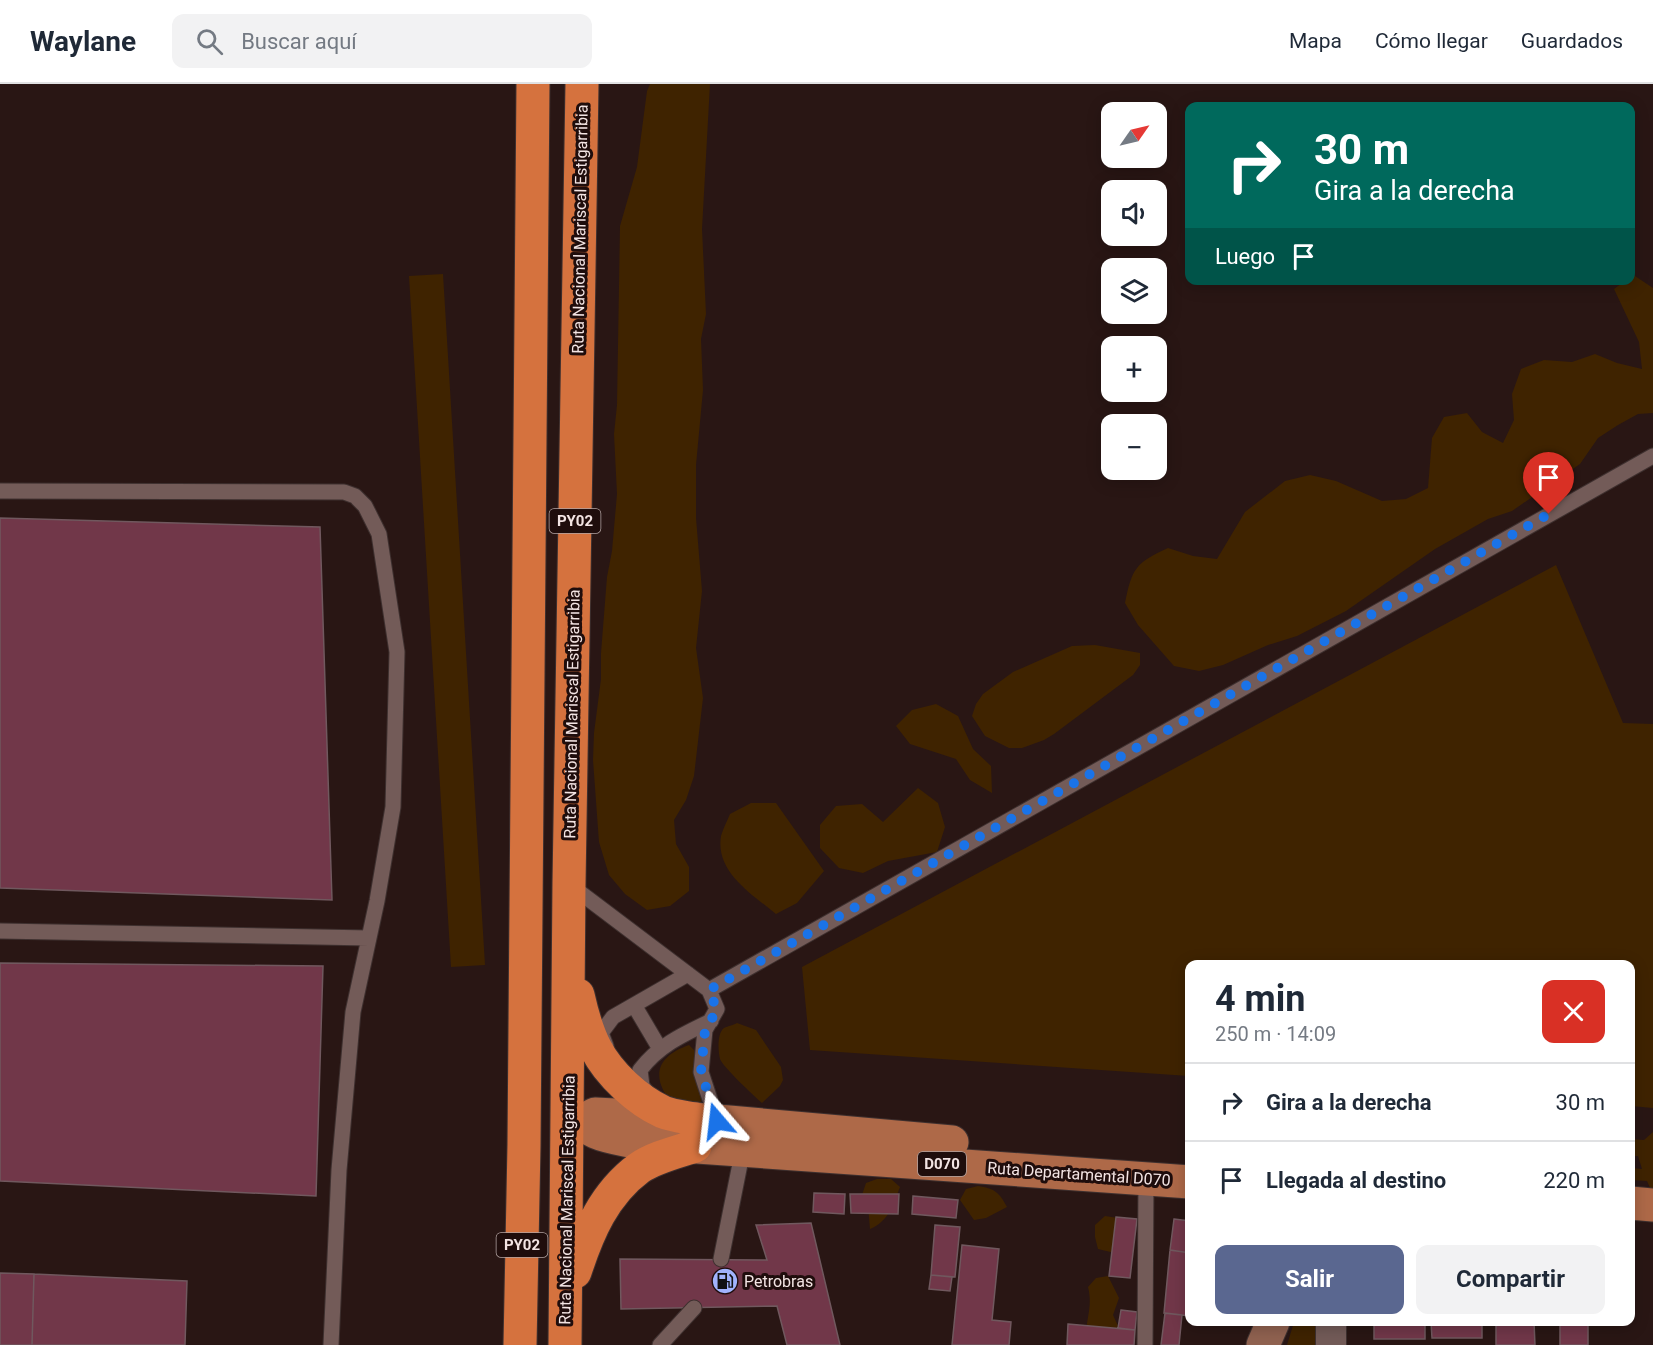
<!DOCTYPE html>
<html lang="es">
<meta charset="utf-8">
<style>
body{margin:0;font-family:Roboto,sans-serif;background:#f2f2f3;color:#1f2937;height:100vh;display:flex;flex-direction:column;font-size:22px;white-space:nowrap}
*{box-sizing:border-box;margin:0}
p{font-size:20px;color:#747a83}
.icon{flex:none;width:33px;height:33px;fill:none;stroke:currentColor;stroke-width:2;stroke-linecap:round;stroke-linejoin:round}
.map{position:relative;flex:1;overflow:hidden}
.sheet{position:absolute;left:1185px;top:876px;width:450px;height:366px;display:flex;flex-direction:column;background:#fff;border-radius:12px;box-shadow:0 3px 15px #0003}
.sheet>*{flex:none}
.hud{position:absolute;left:1185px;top:18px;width:450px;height:183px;border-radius:12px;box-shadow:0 3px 15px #0003;background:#00695c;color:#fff;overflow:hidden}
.needle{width:39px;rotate:56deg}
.buttons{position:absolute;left:1101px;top:18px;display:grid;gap:12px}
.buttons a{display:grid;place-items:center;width:66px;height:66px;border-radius:12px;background:#fff;box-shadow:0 3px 15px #0003;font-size:30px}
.pin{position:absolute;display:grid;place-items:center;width:51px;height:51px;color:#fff;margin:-62px -26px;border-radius:50% 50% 50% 0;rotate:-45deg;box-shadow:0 0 6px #0007}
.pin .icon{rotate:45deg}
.me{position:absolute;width:66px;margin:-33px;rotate:343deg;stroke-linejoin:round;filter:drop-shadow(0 0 4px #0008)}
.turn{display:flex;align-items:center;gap:21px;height:126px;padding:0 30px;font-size:27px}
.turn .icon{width:78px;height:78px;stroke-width:2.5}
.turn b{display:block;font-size:42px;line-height:51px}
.then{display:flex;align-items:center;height:57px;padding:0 30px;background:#0003;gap:12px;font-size:22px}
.round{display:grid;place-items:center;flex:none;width:63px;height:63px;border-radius:12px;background:#f2f2f3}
.head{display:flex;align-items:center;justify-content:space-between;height:102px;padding:0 30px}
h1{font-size:36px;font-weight:700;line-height:45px}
.button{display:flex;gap:12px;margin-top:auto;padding:12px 30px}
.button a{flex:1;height:69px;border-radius:12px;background:#5a6790;color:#fff;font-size:24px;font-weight:700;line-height:69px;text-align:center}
.button a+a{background:#f2f2f3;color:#1f2937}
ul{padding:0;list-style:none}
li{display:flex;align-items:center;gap:18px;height:78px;padding:0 30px;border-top:2px solid #e0e1e3}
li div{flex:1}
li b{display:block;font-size:22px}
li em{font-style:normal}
header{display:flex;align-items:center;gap:36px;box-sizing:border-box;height:84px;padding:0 30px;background:#fff;border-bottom:2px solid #e0e1e3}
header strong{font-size:28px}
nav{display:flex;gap:33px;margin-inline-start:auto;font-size:21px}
.search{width:420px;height:54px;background:#f2f2f3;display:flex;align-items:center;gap:15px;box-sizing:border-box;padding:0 21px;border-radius:12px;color:#747a83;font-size:22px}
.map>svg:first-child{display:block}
.green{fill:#3f2300}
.building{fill:#713749;stroke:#70585e;stroke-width:1.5}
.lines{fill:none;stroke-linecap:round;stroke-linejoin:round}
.lane-casing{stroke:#3e302f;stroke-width:17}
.street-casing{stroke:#3e302f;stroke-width:32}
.secondary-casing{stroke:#3e302f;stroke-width:35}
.primary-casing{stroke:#3e302f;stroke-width:35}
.highway-casing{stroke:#3e302f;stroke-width:35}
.lane{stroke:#735b58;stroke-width:15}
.street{stroke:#735b58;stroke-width:30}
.secondary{stroke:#906250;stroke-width:33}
.primary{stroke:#ae6948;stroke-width:33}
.highway{stroke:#d5723e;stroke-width:33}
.route{stroke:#1a73e8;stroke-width:10;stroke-dasharray:0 18}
.labels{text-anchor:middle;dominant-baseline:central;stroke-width:6;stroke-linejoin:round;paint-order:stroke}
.shield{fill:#1f0d0c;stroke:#b3a4a2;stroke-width:1.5}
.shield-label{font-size:15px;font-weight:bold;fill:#f3e4e3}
.street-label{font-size:16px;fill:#f3e4e3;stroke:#1f0d0c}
.poi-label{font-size:16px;fill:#f3e4e3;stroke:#1f0d0c;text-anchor:start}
</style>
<header>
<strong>Waylane</strong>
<div class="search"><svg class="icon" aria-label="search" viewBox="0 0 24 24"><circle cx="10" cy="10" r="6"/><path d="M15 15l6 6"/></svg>Buscar aquí</div>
<nav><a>Mapa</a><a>Cómo llegar</a><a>Guardados</a></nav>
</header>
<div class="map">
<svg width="1653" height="1261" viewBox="0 0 1653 1261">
<rect width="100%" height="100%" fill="#291614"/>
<path class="green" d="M650,0h60l-8,145 4,85 -5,25 2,51 -7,75v53l6,73 -6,57 7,50 -9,78 -8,24 -12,20 2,24 13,23v24l-19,15 -23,4 -22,-16 -16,-19 -10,-33 -6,-82 1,-27 7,-54v-26l6,-76 5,-26 5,-57 -3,-60 3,-29 3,-179 17,-59 10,-76z
M443,190l42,691 -34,2 -42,-691z
M1632,190l21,14v125l-15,1 -20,11 -20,13 -18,26 -68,47 -24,8 -53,30 -89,62 -49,25 -29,9 -45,20 -24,6 -25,-5 -36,-41 -13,-22c7,-34 10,-40 43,-55l25,8 24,3 28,-47 40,-31 25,-6 26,6 46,20 24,-2 22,-11 4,-50 12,-21 23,-4 15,19 21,11 11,-23 -2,-26 9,-25 23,-9 28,2 23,-8 22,9 25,6 -3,-27 -25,-53 11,-8 5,-1z
M1556,481l67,158 30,1v384l-22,-2 -1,-142h-440l-1,112 -379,-26 -8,-83z
M1095,561l45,8v12l-7,10 -79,59 -10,6 -22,8h-13l-24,-12 -13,-20 4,-12 7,-10 30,-22 59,-26z
M936,620l22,12 15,33 18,17 1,27 -22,-13 -14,-21 -46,-15 -14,-18 16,-16z
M918,704l20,15 7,24 -8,25 -49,9 -25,12 -24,-5 -19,-20v-23l16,-19 26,-2 21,18z
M751,719h25l48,68 -27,32 -21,11c-24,-20 -61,-42 -55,-78 2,-7 6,-15 9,-22z
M737,939l19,7 25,37 2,13 -3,6 -18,17c-8,-7 -39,-36 -42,-44 -2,-8 -3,-26 4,-31 4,-2 10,-3 13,-5z
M689,961l5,5 10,45 -3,7 -7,5 -26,-9c-18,-26 -7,-43 21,-53z
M1653,1048v58h-2l-4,-9 -16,-1v-12l11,1 -4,-13h-7l-1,-17 14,1z
M877,1095h14l9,8c-7,18 -11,34 -30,42l-2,-24 -6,-10 4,-12z
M978,1102c16,2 22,7 29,21l-21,11 -12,2 -14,-20 6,-11z
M1105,1132l13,2 5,37 -25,-6 -3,-12v-12z
M1108,1192l11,22 -6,17 5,11 -8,11h-24c0,-20 7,-30 2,-50l8,-9z
M1294,1238h25v23h-32z"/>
<path class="building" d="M0,434l320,9 12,373 -332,-12z
M0,879l323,3 -7,230 -316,-15z
M814,1109l31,1 -1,20 -31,-2z
M850,1110h49l-1,20 -47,-1z
M913,1112l45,4 -2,18 -44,-4z
M1116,1133l21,2 -7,59 -21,-2z
M1174,1135l16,2v32l-20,-3z
M811,1139l29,122h-53l-10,-39 -156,3 -1,-50 147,1 -11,-35z
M935,1141l25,2 -5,50 -24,-2z
M962,1161l37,4 -7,71 19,2 -2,23h-57z
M1170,1166l20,3v63l-26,-3z
M0,1189l34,1 -2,71h-32z
M34,1190l153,7 -2,64h-153z
M931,1191l21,2 -2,14 -21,-2z
M1121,1226l16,2 -2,18 -17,-2z
M1165,1229l17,2 -3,30h-18z
M1374,1238h51v17h-51z
M1431,1238h51v16h-50z
M1496,1238h38l1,23h-39z
M1560,1238h28v23h-28z
M1068,1240l67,6 -1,15h-67z"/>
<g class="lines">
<g class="lane-casing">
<path id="lane" d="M0,407l344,1 11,4 10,10 14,28 18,118 -4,155 -16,94 -24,111 -14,158 -8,175
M570,801l139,105 8,19 -12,21 -4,42 16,49
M0,847l369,7
M709,906l944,-534
M634,921l26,44
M606,962l-5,-13 12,-16 75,-43
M648,1010l-6,-8 -2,-16c19,-25 44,-36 71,-49
M721,1175l22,-110
M660,1261l34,-37
M1145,1261l1,-166"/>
</g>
<g class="street-casing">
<path id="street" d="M1331,1261v-23"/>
</g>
<g class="secondary-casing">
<path id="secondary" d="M1263,1261l10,-23"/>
</g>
<g class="primary-casing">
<path id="primary" d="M568,1027c24,26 39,25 72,32l550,39
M578,1039l17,-9 100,5 257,23
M1630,1119l23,2"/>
</g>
<g class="highway-casing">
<path id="highway" d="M578,911c4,18 9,37 18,54 13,25 41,51 67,63 10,4 22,5 32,7
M575,1188c13,-40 29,-78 64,-104 16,-11 38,-16 56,-22
M520,1261l4,-200 9,-1061
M565,1261l4,-461 13,-800"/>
</g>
<use href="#lane" class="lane"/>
<use href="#street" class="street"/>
<use href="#secondary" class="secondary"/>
<use href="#primary" class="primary"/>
<use href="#highway" class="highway"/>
</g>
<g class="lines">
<path class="route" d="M717,1037l-16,-49 4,-42 12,-20 -8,-20 840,-476"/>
</g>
<defs>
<g id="fuel-disc" transform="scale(1.35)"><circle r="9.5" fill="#a1b3fd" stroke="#1f0d0c"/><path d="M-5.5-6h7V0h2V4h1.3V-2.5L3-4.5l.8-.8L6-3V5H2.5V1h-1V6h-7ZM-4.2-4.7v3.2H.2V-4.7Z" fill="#111"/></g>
</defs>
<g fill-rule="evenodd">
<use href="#fuel-disc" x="725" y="1197"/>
</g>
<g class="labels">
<g class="shield">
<rect x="549.5" y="425" width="51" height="24" rx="4.5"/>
<rect x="918" y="1068" width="48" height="24" rx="4.5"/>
<rect x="496.5" y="1149" width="51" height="24" rx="4.5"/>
</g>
<g class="shield-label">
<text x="575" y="437">PY02</text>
<text x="942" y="1080">D070</text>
<text x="522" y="1161">PY02</text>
</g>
<g class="street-label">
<text transform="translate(580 145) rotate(-89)">Ruta Nacional Mariscal Estigarribia</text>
<text transform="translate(572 630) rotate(-89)">Ruta Nacional Mariscal Estigarribia</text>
<text transform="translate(1079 1090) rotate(4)">Ruta Departamental D070</text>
<text transform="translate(567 1116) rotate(-89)">Ruta Nacional Mariscal Estigarribia</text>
</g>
<g class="poi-label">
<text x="744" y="1197">Petrobras</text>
</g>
</g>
</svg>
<div class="buttons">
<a><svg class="needle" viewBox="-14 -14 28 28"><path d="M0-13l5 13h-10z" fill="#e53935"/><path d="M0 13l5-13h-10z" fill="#747a83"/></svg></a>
<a><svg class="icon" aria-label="sound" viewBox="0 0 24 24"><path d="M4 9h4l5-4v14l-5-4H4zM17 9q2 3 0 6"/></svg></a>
<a><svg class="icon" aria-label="layers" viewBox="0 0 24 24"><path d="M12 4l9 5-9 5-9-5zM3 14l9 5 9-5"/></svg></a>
<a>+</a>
<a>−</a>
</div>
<div class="pin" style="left:1549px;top:430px;background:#d93025"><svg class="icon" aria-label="arrive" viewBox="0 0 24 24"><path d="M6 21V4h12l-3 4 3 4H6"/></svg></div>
<svg class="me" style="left:717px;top:1037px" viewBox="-20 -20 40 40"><path d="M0-17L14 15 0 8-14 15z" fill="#1a73e8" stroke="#fff" stroke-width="4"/></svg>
<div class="hud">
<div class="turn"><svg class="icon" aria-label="right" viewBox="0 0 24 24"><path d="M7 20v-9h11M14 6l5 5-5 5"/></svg><div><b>30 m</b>Gira a la derecha</div></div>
<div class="then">Luego<svg class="icon" aria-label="arrive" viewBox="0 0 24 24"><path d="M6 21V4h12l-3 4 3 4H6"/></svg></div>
</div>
<section class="sheet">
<div class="head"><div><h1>4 min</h1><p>250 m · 14:09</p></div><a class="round" style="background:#d93025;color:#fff"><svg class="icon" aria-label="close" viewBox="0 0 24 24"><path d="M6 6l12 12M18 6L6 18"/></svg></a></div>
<ul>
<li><svg class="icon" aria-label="right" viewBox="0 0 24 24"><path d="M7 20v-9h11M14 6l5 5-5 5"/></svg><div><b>Gira a la derecha</b></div><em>30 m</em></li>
<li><svg class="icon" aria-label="arrive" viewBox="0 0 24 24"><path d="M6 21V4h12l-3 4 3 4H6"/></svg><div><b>Llegada al destino</b></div><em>220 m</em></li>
</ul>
<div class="button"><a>Salir</a><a>Compartir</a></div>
</section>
</div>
